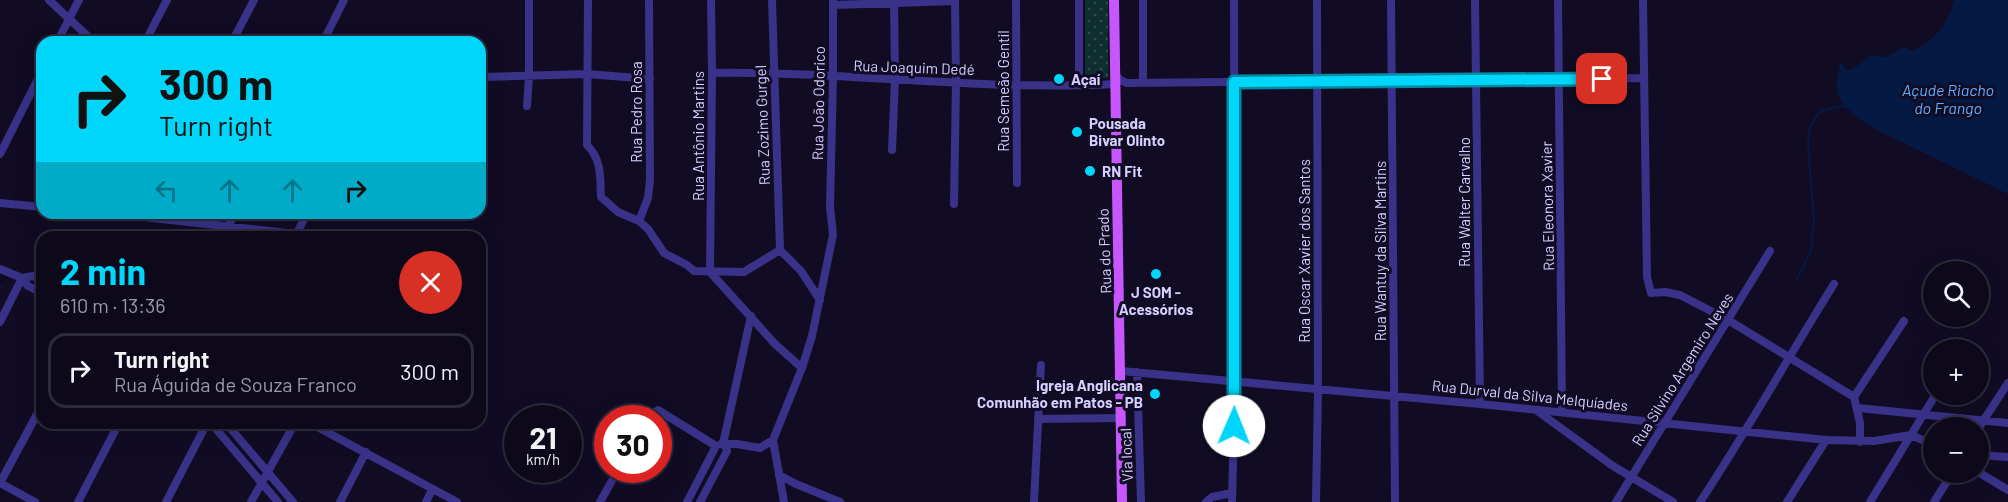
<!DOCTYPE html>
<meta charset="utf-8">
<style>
body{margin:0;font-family:Barlow,sans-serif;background:#1b1728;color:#f1f3f6;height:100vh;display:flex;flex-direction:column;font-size:22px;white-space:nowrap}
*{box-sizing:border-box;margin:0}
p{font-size:20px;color:#9a9aa3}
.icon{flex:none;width:33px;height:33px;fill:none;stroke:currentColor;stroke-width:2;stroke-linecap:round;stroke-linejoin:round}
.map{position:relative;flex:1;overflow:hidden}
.sheet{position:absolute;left:36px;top:231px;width:450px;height:198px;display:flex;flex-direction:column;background:#0d091b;border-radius:18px;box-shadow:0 6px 24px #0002,0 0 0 2px #2d2a3a}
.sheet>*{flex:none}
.hud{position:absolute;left:36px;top:36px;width:450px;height:183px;border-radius:18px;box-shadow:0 6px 24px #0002,0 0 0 2px #2d2a3a;background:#00d6fa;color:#111;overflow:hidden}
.tools{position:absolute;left:1923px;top:261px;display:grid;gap:12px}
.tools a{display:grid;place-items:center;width:66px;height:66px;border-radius:50%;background:#0d091b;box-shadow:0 6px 24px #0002,0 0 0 2px #2d2a3a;font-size:30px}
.speed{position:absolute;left:504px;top:405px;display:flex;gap:12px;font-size:30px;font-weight:700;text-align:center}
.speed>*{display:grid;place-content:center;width:78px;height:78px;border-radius:50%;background:#0d091b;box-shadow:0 6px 24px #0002,0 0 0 2px #2d2a3a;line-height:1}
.speed small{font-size:15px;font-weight:400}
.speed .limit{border:9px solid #d22;background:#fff;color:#111}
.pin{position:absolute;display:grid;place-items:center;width:51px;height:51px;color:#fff;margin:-26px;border-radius:12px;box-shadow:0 3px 9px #0006}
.me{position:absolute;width:66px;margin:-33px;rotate:1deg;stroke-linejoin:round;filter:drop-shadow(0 0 4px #0008)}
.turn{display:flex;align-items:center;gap:21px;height:126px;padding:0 24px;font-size:27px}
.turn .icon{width:78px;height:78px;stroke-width:2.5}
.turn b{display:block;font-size:42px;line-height:51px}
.lanes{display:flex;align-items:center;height:57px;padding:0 24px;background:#0003;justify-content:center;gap:30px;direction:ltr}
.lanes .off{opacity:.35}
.round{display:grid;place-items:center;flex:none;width:63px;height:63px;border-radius:32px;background:#1b1728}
.headline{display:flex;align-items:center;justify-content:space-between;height:102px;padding:0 24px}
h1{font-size:36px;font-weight:700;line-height:45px;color:#00d6fa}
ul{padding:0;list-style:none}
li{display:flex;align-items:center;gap:18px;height:75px;margin:0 12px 9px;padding:0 12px;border:3px solid #2d2a3a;border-radius:18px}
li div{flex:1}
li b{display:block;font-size:22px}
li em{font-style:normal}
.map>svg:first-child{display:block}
.park{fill:url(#park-dots)}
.water{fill:#041944}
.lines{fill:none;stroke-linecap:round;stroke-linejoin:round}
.stream{stroke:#041944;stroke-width:2}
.minor{stroke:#393288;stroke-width:8}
.major{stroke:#c756ff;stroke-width:10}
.route-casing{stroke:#008ba2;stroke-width:15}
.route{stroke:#00d6fa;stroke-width:10}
.poi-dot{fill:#00d6fa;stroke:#110c24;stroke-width:2}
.labels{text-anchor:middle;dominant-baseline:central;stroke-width:6;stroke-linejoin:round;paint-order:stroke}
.street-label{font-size:15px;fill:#d6cfff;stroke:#110c24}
.poi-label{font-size:15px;font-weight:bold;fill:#d6cfff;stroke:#110c24;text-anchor:start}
.water-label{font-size:16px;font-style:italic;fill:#5dadff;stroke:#110c24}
</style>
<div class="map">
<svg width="2008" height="502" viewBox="0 0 2008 502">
<defs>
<pattern id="park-dots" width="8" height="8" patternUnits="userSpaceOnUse" patternTransform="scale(1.5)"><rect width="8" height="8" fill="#0e2e2f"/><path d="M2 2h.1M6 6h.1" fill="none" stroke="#304b4e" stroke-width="1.8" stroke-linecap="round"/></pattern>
</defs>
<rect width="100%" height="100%" fill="#110c24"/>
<path class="park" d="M1085,0h23v78l-23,1z"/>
<path class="water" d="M1954,0h54v194l-129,-63c-14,-9 -37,-21 -42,-40 -1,-8 2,-20 3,-29l8,9 8,-4 15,-12 15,2 18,-10 9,4c21,-12 36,-26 41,-51z"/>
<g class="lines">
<path class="stream" d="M1797,279l14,-28 3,-33 -6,-75 2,-16 10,-16 27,-6
M0,288l2,-1"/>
<path class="minor" d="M49,0l45,42
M588,0l-1,145c15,15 13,32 14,52l17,15 21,9 9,8 16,24 23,12 7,6 50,1 36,-22
M711,0l1,73 -2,199 65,72 27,24
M772,0l8,250
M1016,0l1,183
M1079,0v85
M1391,0l4,502
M1475,0l5,404
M1558,0l4,412
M1643,0l4,277 4,16 14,-1 15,3 48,25 126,77
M833,5l122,-4
M57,42l22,-42
M145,42l22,-42
M232,42l22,-42
M323,42l21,-42
M712,73c135,-2 269,18 403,11
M1115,73l5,7 7,3 517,-5
M483,77l104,-3 63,5
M1143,82v-82
M527,106l2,-30v-76
M892,150l3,-71 -1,-79
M0,154l42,-83
M0,203l42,4
M954,204l2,-121 -1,-83
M107,213l190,21
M639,221l9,-23 2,-18 -1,-180
M223,237l12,-24
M295,237l12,-24
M780,250l21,21 19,29
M0,269l22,9 11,-2 9,5
M22,278l6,8 14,7
M751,316l-28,128h14l23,4 13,-8
M0,322l22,-44
M1121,371l359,33 346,36 48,1 37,-6 23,10
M1137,372l4,130
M1858,408l150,15
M1536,410l77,56 60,36
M646,418l12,-8 58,36
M1039,419l83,-1
M211,423l67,79
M226,423l67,79
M310,423l147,79
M1978,429l30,-46
M1860,442v-19l-6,-26 50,-76
M1978,455l30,2
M1978,472l30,18
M779,475l17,9 44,18
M0,483l42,-78
M0,483l35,19
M78,502l41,-79
M166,502l41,-79
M251,502l44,-79
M340,502l26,-50
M426,502l6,-12
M600,502l18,-32
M687,502l29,-56
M700,502l27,-51 -1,-5 -5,-2
M784,502l-11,-62 29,-72 10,-32 21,-101 -3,-28 3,-130v-77
M1034,502l7,-137
M1206,502l6,-5 20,-4
M1232,502l3,-120 -1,-382
M1316,502l2,-112 -1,-390
M1616,502l154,-251
M1700,502c47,-71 89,-146 134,-218
M1787,502l39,-62
M1870,502l66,-108
M1934,502l19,-30"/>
<path class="major" d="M1114,0l8,502"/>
</g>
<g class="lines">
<g class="route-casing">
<path id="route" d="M1234,426v-344l368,-3"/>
</g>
<use href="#route" class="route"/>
</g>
<g class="poi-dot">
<circle cx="1059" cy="79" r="6"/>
<circle cx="1077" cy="132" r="6"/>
<circle cx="1090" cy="171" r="6"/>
<circle cx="1156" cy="274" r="6"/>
<circle cx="1155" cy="394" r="6"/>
</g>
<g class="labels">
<g class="street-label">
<text transform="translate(914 67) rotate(2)">Rua Joaquim Dedé</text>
<text transform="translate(1003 91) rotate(-90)">Rua Semeão Gentil</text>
<text transform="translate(818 103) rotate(-89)">Rua João Odorico</text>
<text transform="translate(636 112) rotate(-90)">Rua Pedro Rosa</text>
<text transform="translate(762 125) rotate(-92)">Rua Zozimo Gurgel</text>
<text transform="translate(698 136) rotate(-90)">Rua Antônio Martins</text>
<text transform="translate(1464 202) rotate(-90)">Rua Walter Carvalho</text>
<text transform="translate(1547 206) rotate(-91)">Rua Eleonora Xavier</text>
<text transform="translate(1104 251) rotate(-92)">Rua do Prado</text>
<text transform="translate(1304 251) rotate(-90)">Rua Oscar Xavier dos Santos</text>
<text transform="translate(1380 251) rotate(-90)">Rua Wantuy da Silva Martins</text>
<text transform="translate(1682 369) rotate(-58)">Rua Silvino Argemiro Neves</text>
<text transform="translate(1530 395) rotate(6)">Rua Durval da Silva Melquíades</text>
<text transform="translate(1126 455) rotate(-92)">Via local</text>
</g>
<g class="poi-label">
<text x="1071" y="79">Açaí</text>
<text x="1089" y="123">Pousada<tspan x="1089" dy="17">Bivar Olinto</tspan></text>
<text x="1102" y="171">RN Fit</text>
<text x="1156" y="292" text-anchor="middle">J SOM -<tspan x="1156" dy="17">Acessórios</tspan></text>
<text x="1143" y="385" text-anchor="end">Igreja Anglicana<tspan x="1143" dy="17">Comunhão em Patos - PB</tspan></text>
</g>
<g class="water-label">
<text x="1948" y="89">Açude Riacho<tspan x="1948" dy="18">do Frango</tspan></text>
</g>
</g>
</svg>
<div class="tools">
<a><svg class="icon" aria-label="search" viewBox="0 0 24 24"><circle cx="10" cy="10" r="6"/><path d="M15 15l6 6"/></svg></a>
<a>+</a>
<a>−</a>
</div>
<div class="speed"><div>21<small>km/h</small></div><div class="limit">30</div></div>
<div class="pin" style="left:1602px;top:79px;background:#d93025"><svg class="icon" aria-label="arrive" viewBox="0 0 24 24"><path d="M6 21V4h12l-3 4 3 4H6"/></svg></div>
<svg class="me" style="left:1234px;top:426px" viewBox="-20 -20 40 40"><circle r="19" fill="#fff"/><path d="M0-13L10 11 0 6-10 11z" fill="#00d6fa"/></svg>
<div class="hud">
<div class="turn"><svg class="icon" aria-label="right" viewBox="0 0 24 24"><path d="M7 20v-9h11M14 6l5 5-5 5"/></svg><div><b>300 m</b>Turn right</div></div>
<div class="lanes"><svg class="icon off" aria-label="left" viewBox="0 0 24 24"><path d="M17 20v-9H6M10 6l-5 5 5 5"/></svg><svg class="icon off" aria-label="ahead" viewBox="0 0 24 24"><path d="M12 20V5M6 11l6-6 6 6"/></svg><svg class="icon off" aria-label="ahead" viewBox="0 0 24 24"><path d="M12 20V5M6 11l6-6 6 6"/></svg><svg class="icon" aria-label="right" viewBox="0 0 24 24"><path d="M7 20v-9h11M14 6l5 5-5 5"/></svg></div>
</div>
<section class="sheet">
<div class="headline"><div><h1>2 min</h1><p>610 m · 13:36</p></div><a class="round" style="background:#d93025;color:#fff"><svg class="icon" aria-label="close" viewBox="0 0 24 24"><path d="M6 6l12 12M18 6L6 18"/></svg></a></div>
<ul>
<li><svg class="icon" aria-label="right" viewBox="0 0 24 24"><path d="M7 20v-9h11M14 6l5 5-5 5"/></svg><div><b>Turn right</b><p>Rua Águida de Souza Franco</p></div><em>300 m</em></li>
</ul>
</section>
</div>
